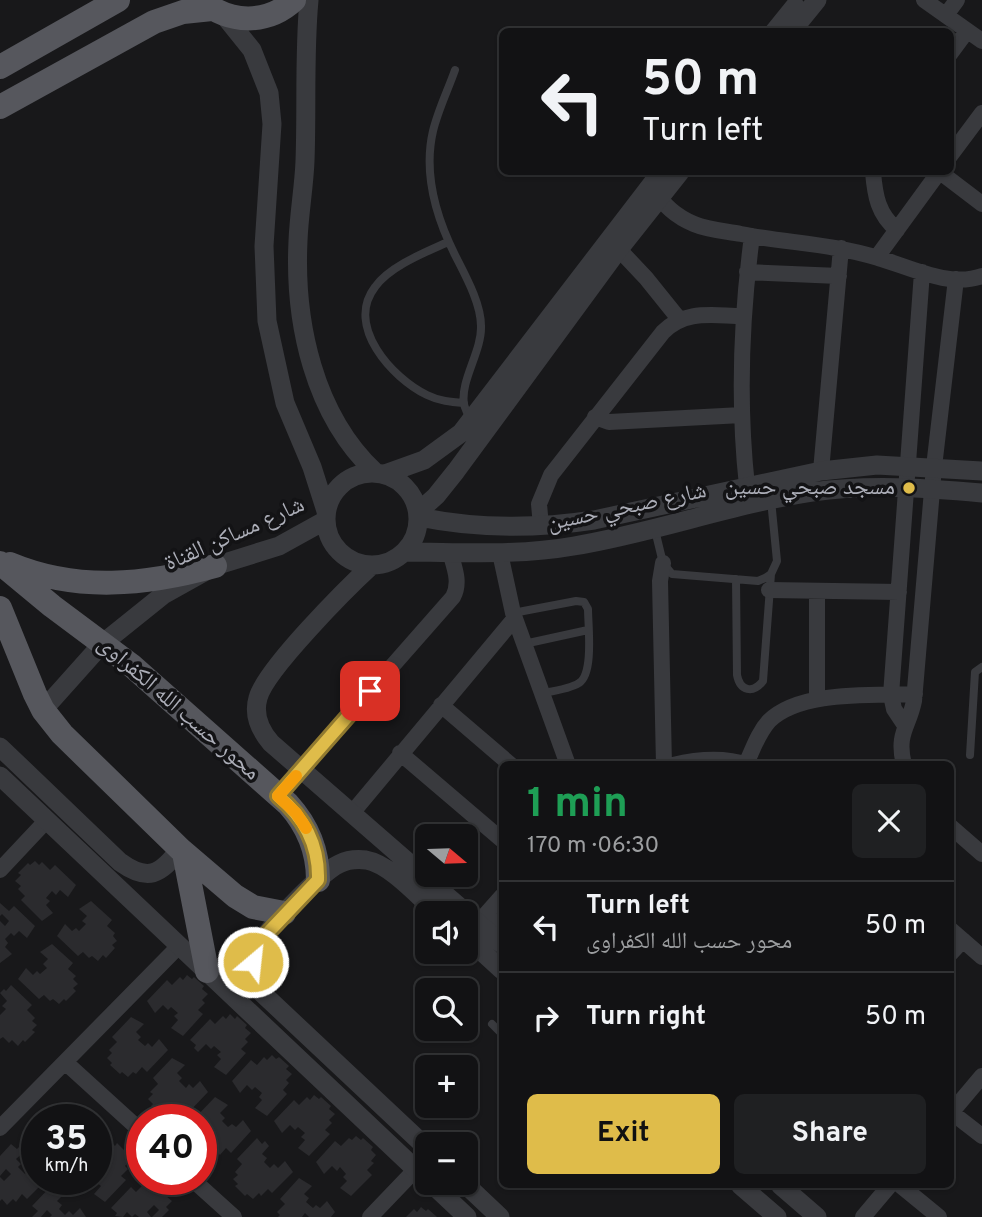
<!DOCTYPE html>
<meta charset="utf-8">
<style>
body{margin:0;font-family:Overpass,"Noto Naskh Arabic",sans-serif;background:#1f2022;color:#f1f3f6;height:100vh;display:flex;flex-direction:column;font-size:26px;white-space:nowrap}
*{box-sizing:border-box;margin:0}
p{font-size:23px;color:#9c9ea0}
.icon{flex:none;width:38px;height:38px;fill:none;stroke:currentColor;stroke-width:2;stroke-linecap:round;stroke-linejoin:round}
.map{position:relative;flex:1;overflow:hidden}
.details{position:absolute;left:499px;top:761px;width:455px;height:427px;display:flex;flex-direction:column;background:#121214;border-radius:10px;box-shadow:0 2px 5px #0004,0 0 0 2px #313234}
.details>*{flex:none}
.hud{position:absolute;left:499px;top:28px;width:455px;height:147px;border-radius:10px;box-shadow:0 2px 5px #0004,0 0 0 2px #313234;background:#121214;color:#f1f3f6;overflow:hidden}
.needle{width:46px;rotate:109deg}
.controls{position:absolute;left:415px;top:824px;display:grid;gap:14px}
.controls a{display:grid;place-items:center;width:63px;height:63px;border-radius:10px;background:#121214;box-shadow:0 2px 5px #0004,0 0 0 2px #313234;font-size:35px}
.speed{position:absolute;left:21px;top:1104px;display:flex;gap:14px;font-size:35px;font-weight:700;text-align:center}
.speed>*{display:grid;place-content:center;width:91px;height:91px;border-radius:50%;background:#121214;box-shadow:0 2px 5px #0004,0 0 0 2px #313234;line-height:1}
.speed small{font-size:18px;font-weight:400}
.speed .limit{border:10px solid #d22;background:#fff;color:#111}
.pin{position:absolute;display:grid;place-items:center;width:60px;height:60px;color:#fff;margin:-30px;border-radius:14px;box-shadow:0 4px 10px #0006}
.me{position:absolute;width:77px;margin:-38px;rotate:28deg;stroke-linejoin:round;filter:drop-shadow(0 0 5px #0008)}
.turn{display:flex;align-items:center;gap:24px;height:147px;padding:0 28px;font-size:32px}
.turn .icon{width:91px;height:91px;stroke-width:2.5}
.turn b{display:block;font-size:49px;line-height:60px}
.round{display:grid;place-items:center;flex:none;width:74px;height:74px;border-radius:10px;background:#1f2022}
.head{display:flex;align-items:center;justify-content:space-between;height:119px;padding:0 28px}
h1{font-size:42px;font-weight:700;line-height:52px;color:#1e9e55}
.action{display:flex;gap:14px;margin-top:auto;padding:14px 28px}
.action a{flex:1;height:80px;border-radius:10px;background:#dfbc4a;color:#111;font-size:28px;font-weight:700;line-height:80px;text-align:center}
.action a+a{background:#1f2022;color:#f1f3f6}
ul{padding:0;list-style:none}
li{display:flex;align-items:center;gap:21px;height:91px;padding:0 28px;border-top:2px solid #313234}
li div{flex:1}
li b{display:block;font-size:26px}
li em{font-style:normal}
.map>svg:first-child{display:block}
.building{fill:#2b2b2e}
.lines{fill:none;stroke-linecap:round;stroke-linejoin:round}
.service{stroke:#393a3e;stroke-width:8}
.minor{stroke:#393a3e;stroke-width:16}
.tertiary{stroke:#393a3e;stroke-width:19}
.primary{stroke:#56575d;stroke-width:24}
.route-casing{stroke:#917a30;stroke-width:18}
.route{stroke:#dfbc4a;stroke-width:12}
.slow{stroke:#f59e0b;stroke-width:12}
.poi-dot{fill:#dfbc4a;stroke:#131315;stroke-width:2.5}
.labels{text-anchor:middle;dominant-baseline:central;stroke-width:7;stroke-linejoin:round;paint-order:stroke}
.poi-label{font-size:23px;fill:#acaeb8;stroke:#131315;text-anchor:end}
.street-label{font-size:23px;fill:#acaeb8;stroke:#131315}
</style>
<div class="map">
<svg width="982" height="1217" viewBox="0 0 982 1217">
<rect width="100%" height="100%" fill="#18181a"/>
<path class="building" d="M35,861l4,4 3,-3 8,8 5,-5 21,20 -8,12 -8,-7 -4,5 -4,-4 -6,7 4,3 -4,4 7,8 -11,8 -21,-21 4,-4 -7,-7 3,-3 -6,-5 6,-6 -3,-2 10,-10 2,2z
M91,901l21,19 -5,6 8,7 -2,3 4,5 -5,4 3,3 -9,10 -3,-3 -5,6 -6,-5 -3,2 -6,-6 -5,4 -21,-20 8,-12 7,7 4,-3 3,3 7,-7 -4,-3 5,-5 -8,-7z
M0,903l9,8 5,-5 21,20 -8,12 -8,-7 -5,5 -3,-3 -6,6 3,4 -3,4 7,7 -12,9v-42l5,5 4,-5 -7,-7 -2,2z
M52,944l21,19 -5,6 8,7 -3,3 5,5 -5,4 3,3 -10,10 -2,-2 -5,5 -6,-5 -3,2 -6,-6 -5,4 -21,-20 8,-11 7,7 4,-4 3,3 7,-6 -4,-4 5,-5 -8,-7z
M187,975l5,4 2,-2 10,9 -2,3 6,5 -6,6 3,3 -7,7 5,4 -20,22 -12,-8 7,-8 -4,-4 4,-3 -7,-6 -3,3 -5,-5 -8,8 -8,-12 20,-21 5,5 8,-8 3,3z
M11,985l21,20 -5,5 8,8 -3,3 5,4 -5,5 3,2 -10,10 -2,-2 -5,6 -6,-6 -3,3 -6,-6 -3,2v-24l6,-6 -4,-3 5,-5 -7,-8 4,-4 2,2z
M230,1014l5,5 2,-3 10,9 -2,3 6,5 -6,6 3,3 -7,7 5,4 -20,22 -12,-8 7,-8 -4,-4 4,-3 -7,-6 -3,3 -5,-5 -8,8 -4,-4 2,-3 -6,-5 20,-21 5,5 8,-8 3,3z
M131,1017l13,7 -8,8 5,5 -3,3 7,6 3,-3 4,4 7,-8 9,11 -21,22 -5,-5 -6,7 -3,-2 -5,5 -6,-5 -2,2 -10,-9 2,-2 -5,-5 5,-5 -3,-3 8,-8 -5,-5z
M272,1055l4,4 3,-2 10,9 -3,3 6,5 -6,6 3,3 -6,7 4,4 -20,22 -12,-8 7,-8 -3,-3 3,-4 -7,-6 -3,3 -5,-5 -7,8 -8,-12 19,-21 6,5 7,-8 3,3z
M172,1058l13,7 -8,8 5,5 -3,3 7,7 3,-4 4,4 7,-7 8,11 -20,21 -5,-4 -6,6 -3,-2 -6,6 -5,-6 -3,3 -9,-10 2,-2 -5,-5 5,-5 -3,-2 8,-8 -5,-6z
M314,1095l5,4 2,-2 10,9 -2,3 6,5 -6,6 3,3 -7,7 5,4 -21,22 -11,-8 7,-8 -4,-3 4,-4 -7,-6 -3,3 -5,-5 -8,8 -8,-12 20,-21 5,5 8,-8 3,3z
M215,1097l13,8 -8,8 5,5 -3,3 6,6 4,-3 4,3 7,-7 8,11 -20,22 -5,-5 -6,7 -3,-3 -6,6 -5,-5 -3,2 -2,-2v-33l-6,-2z
M67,1102l5,5 2,-3 10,10 -2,2 4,4h-21l-6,-5 -5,5h-17v19l-2,1 -5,-4 3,-3 -6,-5 20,-21 5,5 8,-8 3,3z
M356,1136l5,4 2,-2 10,9 -2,3 5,5 -5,6 3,2 -7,7 5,5 -21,21 -11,-8 7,-7 -4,-4 3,-3 -6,-7 -3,4 -5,-5 -8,8 -8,-12 19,-21 6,5 8,-8 3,2z
M257,1138l5,6 3,-3 4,5 -7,8 5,4 -3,4 6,6 4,-4 4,4 7,-7 8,11 -21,21 -4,-4 -7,7 -2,-3 -6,6 -6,-5 -2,2 -10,-10 3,-2 -5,-5 5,-4 -3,-3 7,-8 -5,-5z
M110,1141l5,5 2,-3 10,10 -2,2 5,5 -5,6 3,3 -7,7 5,4 -21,22 -11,-8 7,-8 -4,-3 3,-4 -4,-4v-13l4,4 7,-8 -5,-4 -6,6v-10l7,-7 3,3z
M11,1144l6,5 2,-2 5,5 -8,7 5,5 -3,3 7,7 3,-4 4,4 5,-5v11h9l-19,19 -5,-5 -6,8 -3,-3 -6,6 -5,-6 -2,2v-24l4,4 7,-7 -5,-5 -6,7v-20z
M299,1178l13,8 -8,8 5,4 -3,4 7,6 3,-3 4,3 7,-7 8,11 -4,5h-22l-4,-4 -3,4h-24l2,-2 -3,-3 8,-8 -5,-5z
M151,1182l5,5 2,-3 10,10 -2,2 6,5 -6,6 3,3 -7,7h-10l7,-7 -5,-5 -7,7 4,5h-12l-4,-3 -3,3 -5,-5 -4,5 -8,-1 2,-3 -6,-5 20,-21 5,5 8,-8 3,3z
M52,1185l13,8 -8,8 5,4 -3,4 6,6 4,-4 4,4 7,-7 6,9h-36l2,-2 -5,-5 -6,7h-9l6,-6 -6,-5z
M421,1207l5,4 2,-2 9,8h-31l8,-8 3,3z"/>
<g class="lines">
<path class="service" d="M455,70c-7,20 -17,40 -22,61 -10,43 3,86 22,124 10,20 26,48 26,71 1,25 -21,55 -17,78 1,5 4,10 6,15
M448,242c-22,10 -58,24 -73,45 -30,39 17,91 52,108 12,6 24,7 37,8
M655,530l8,33 9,11 86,7 7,-3 6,-4 6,-13 -6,-61
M736,579l1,96c3,16 16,19 26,6l8,-107
M513,613l63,-12 8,1 4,7c0,16 6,65 -9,74 -9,6 -25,8 -37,10
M524,644l64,-14
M970,755l5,-83 7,-5
M492,1024l10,10"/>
<path class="minor" d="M924,0l58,41
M946,15l11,-15
M950,54l17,-23
M950,156l32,-43
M873,172c2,24 5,42 24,58
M940,172l42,32
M654,189c9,16 23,28 40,35 14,6 31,7 47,10 46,9 93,10 137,24 32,9 71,30 104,18
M612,242l34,36 33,41
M877,257l62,-85
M747,272l92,4
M595,417l14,5 133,-7
M821,471l20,-223
M747,486c-9,-83 -6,-167 5,-250
M541,526l-2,-22 12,-29 112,-143c23,-23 50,-16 80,-16
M500,553l13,60 55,152
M663,563l-3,18 4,184
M769,590l130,2
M817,591v108
M441,705l70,60
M904,724l-10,-15 -3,-14 31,-423
M400,753l102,87
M746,764c7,-15 12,-31 23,-43 32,-31 103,-25 146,-27
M673,765c25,-6 51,-8 75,0
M904,765c-8,-32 5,-38 10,-64l20,-234 22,-188
M278,796l175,-199c8,-15 1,-30 -3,-45
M352,813l163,-195
M950,826l32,28
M0,870l46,-49
M478,923l24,-27
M950,929l32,28
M490,933l12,-13
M950,954l13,-14
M65,1062l77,70
M951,1112l31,24
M950,1114l32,-38
M0,1128l179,-182
M193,1180l41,37
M900,1185l39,32
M370,1217l46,-48
M863,1217l27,-32"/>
<path class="tertiary" d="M309,0c-5,53 -2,107 -4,161 -1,26 -6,53 -7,80 -4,82 16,174 77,231
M223,14l29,36 17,43 3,31 -8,122 3,75 18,82 27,64 14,44
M774,32l21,-26
M791,32l26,-32
M326 519a46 46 0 1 1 92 0a46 46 0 1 1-92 0Z
M385,474l39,-14 37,-27 200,-261
M418,512l18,-16 20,-25 163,-222 61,-77
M419,517c58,12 116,12 175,3l227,-49 56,-6 105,6
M404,552c57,0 114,4 170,-6 80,-13 158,-42 238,-54 57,-8 114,-4 170,1
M372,565c-24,22 -107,105 -114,133 -5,17 2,32 13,45l231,201
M43,710l59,-66 61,-49 52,-29 64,-20 47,-26
M0,747l120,115c28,20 40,13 60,-13
M0,776l427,404
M466,937l36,33
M427,1148l-165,-155c-8,-12 -12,-26 -7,-40 7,-21 65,-80 84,-89 8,-4 18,-5 27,-4 24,4 53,37 72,54
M431,1183l36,34
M464,1183l36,34
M740,1185l37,32
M780,1185l37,32"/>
<path class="primary" d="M201,0c28,24 66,25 93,0
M0,67l118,-67
M0,107l154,-85 29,-10 29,-3
M0,563l52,43 79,59 157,139c20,22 30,46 30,76
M10,564c67,28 136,21 205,2
M0,608l35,86 8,16 19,24 118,115 55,47 18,11 31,6
M184,853l23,118"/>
</g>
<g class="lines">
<g class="route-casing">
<path id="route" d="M253,962l9,-23 56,-59c1,-35 -13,-62 -40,-84l92,-105"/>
</g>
<use href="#route" class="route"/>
<path class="slow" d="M296,776l-18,20 18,17 10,15"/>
</g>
<circle class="poi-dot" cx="909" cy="488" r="7"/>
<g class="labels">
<g class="poi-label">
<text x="895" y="488">مسجد صبحي حسين</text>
</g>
<g class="street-label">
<text transform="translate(627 508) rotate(-12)">شارع صبحي حسين</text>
<text transform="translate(235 535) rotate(-24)">شارع مساكن القناة</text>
<text transform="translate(178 709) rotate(41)">محور حسب الله الكفراوى</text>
</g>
</g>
</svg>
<div class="controls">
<a><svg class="needle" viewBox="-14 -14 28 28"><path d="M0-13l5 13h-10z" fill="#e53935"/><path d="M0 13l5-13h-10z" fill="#9c9ea0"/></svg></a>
<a><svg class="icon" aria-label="sound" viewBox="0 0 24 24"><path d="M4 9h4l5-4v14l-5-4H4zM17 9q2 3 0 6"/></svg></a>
<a><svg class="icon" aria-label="search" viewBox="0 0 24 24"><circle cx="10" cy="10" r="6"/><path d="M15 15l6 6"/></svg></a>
<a>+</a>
<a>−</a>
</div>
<div class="speed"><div>35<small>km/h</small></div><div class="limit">40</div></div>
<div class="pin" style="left:370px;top:691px;background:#d93025"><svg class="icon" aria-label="arrive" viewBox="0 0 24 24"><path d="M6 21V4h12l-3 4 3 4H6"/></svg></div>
<svg class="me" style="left:253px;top:962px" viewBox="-20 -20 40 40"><circle r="17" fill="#dfbc4a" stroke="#fff" stroke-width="3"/><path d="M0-11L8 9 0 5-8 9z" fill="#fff"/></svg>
<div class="hud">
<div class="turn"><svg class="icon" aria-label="left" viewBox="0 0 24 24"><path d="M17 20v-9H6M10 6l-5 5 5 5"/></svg><div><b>50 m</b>Turn left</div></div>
</div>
<section class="details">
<div class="head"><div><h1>1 min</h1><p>170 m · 06:30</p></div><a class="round"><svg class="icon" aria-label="close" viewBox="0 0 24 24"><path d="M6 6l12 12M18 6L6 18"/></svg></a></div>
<ul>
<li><svg class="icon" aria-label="left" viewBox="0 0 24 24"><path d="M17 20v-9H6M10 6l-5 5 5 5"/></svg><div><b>Turn left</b><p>محور حسب الله الكفراوى</p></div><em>50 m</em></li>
<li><svg class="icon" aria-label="right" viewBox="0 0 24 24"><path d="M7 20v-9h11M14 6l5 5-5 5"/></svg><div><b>Turn right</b></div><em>50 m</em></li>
</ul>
<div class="action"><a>Exit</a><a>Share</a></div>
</section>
</div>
